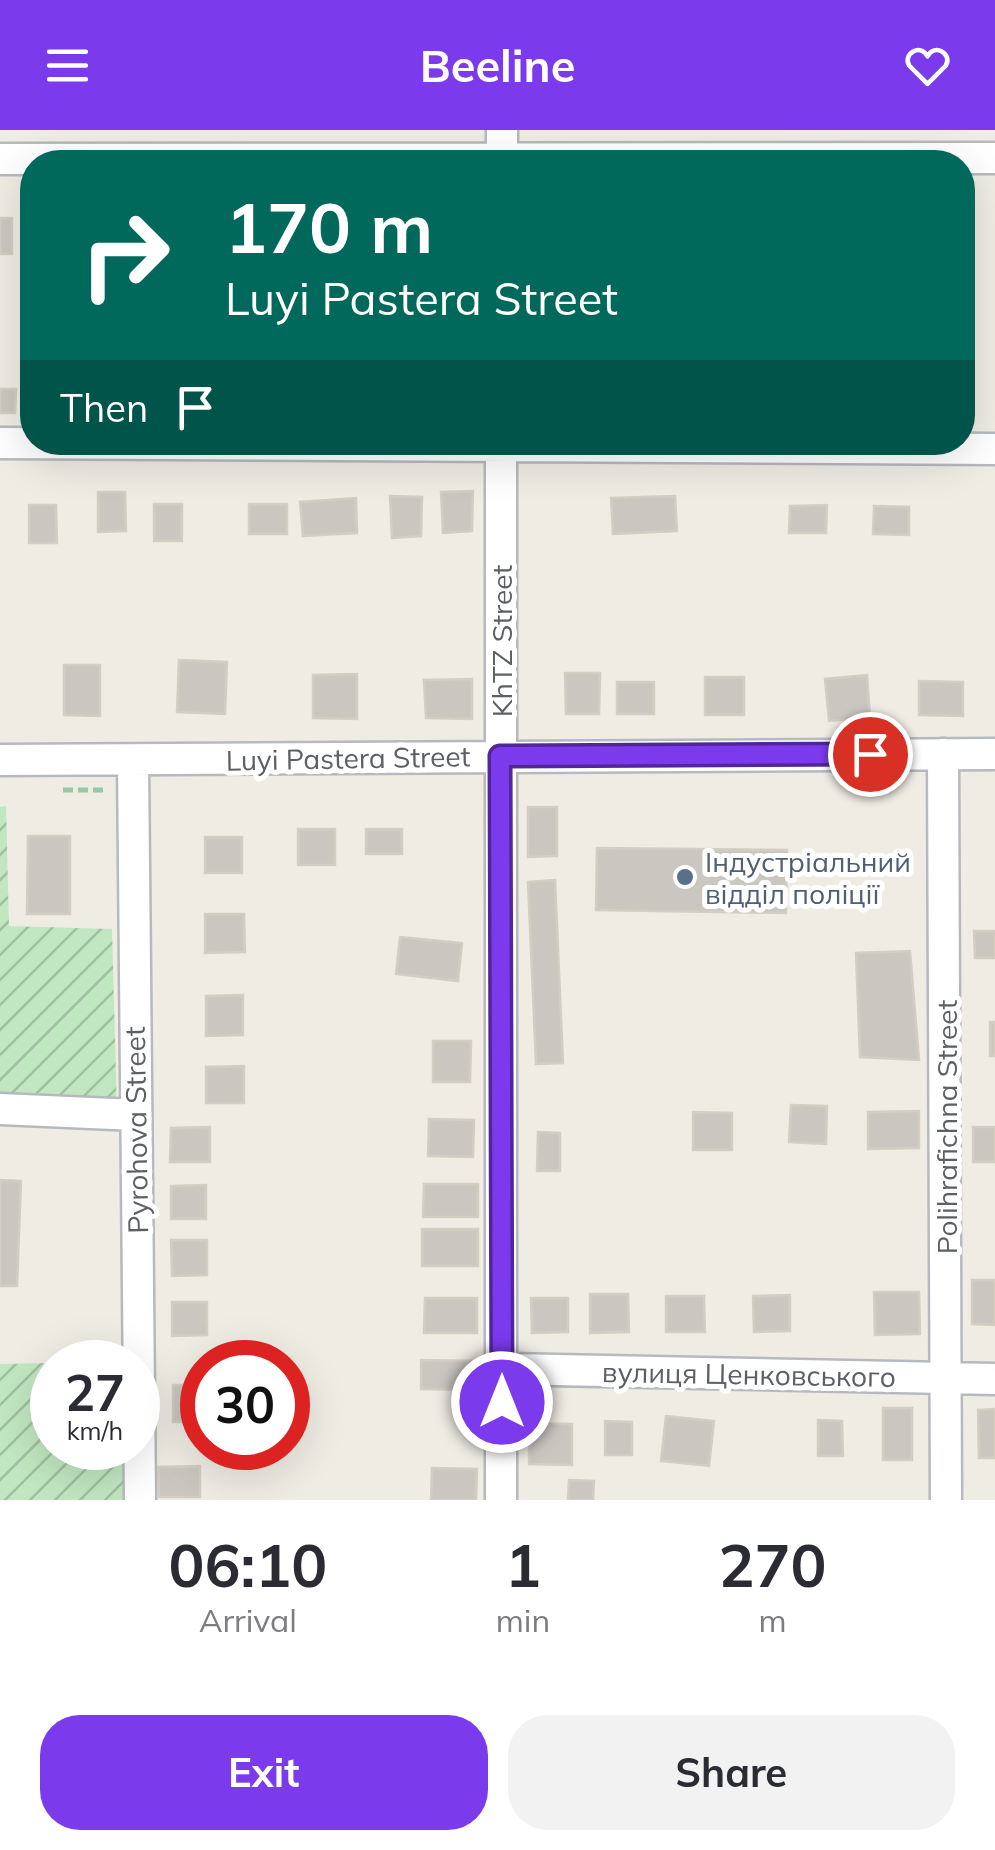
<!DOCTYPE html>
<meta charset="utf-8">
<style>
body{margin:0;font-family:Mulish,sans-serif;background:#f2f2f3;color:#2b2b33;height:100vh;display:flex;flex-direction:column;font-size:38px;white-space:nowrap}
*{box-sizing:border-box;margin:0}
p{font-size:32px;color:#7c7c81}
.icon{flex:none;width:55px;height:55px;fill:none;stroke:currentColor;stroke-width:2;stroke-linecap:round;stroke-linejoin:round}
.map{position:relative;height:1370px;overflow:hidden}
.details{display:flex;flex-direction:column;background:#fff;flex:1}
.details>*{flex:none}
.guide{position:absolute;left:20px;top:20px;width:955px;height:305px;border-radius:40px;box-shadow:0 10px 40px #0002;background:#00695c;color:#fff;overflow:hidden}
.speed{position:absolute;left:30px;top:1210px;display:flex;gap:20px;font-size:50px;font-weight:700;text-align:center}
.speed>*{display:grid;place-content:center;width:130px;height:130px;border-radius:50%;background:#fff;box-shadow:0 10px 40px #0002;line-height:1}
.speed small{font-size:25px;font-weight:400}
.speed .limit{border:15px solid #d22;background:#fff;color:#111}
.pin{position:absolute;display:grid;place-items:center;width:85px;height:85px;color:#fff;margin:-42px;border:5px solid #fff;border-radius:50%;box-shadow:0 2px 10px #0007}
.me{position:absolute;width:110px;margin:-55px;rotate:0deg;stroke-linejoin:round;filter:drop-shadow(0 0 8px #0008)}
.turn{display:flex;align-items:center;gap:35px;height:210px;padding:0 40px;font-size:45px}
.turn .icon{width:130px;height:130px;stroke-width:2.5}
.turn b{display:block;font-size:70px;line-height:85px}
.then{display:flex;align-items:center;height:95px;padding:0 40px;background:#0003;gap:20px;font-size:38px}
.eta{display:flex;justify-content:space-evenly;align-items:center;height:170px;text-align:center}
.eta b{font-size:60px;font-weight:700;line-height:70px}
.cta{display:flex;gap:20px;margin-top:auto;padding:20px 40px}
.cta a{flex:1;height:115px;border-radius:40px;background:#7c3aed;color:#fff;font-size:40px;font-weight:700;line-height:115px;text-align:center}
.cta a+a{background:#f2f2f3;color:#2b2b33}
header{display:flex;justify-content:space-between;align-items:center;height:130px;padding:0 40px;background:#7c3aed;color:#fff;font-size:45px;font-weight:700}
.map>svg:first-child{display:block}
.garden{fill:url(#garden-furrows)}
.building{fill:#cac7c1;stroke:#d4cec2;stroke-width:2.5}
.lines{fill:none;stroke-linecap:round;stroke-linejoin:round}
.minor-casing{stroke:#b6babe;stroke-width:35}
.path{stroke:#99c8a5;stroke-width:5;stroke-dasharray:10 5;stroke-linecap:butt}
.minor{stroke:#fff;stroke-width:30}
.route-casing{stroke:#51269a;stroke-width:25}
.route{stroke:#7c3aed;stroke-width:18}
.service-dot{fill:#5c6f8a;stroke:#fff;stroke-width:4}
.labels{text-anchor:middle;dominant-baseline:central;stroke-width:10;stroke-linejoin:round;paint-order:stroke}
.street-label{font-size:28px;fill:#5c6065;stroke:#fff}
.service-label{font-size:28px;fill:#4e5e75;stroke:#fff;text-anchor:start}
</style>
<header><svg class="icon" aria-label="menu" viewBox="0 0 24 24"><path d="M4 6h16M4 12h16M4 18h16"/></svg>Beeline<svg class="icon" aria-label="heart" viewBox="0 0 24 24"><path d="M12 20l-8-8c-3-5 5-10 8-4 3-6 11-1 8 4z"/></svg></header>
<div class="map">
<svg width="995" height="1370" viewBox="0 0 995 1370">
<defs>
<pattern id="garden-furrows" width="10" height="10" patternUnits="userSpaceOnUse" patternTransform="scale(2.5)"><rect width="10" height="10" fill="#c1e7c0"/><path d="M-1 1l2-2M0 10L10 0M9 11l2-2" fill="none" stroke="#a0bfa0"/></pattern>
</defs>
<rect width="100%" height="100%" fill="#efece4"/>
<path class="garden" d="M6,676l3,120 103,3 5,185 -117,-5v-302z
M52,1233v85h78v52h-130v-136z"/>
<path class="building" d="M962,86h9v38h-9z
M0,88h12v36h-12z
M0,259h16l-1,24h-15z
M962,259h10l-1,29h-9z
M473,361l-1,40 -29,2 -2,-41z
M98,362h27l1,39 -28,1z
M390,366l32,1 -1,39 -29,2z
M675,366l2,35 -64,3 -2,-36z
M356,368l1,35 -54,3 -3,-34z
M154,374h28v37h-28z
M249,374h38v30h-38z
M29,375h27l1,38h-28z
M827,375l-1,28h-37l1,-27z
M874,376l35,1v28l-36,-1z
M179,530l48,2 -2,52 -48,-2z
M64,535h36v51l-36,-1z
M565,543h35l-1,41h-33z
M357,544v45l-44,-1v-43z
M867,545l3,42 -41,4 -4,-42z
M705,547h39v38h-39z
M472,549v40l-46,-1 -2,-38z
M919,551l44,1v34l-44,-1z
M617,552h37v32h-37z
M528,677h29v49l-29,1z
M298,699h37v36h-37z
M366,699h36v25h-36z
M28,706h42v78h-43z
M205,707h37v36h-37z
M597,718l190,2 -1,63 -190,-3z
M555,750l8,183 -27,1 -8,-182z
M205,784h39l1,38 -40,1z
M974,801h21v27h-20z
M400,807l62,6 -4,38 -62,-7z
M910,821l9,109 -59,-3 -4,-104z
M243,865v40l-37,1v-40z
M990,892h5v34h-5z
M433,911h38l-1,41h-37z
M244,936v37h-38v-36z
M791,975l36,1 -1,38 -37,-2z
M919,981v37l-51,1v-37z
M693,982l39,1v37h-39z
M429,989l45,1 -1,37 -45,-1z
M210,997v35h-40l1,-34z
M973,997h22v35h-22z
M538,1002l22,1v38h-23z
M0,1050l21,1 -4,105h-17z
M424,1054h54v33h-55z
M206,1055v34h-35v-33z
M422,1099h56v37h-56z
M171,1110h36v35l-35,1z
M972,1150h23v45l-23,-1z
M874,1162h45l1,42 -45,1z
M590,1164h38l1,38 -39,1z
M790,1165v36l-36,1 -1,-36z
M666,1166h38l1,36h-39z
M425,1168h52v35h-53z
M531,1168h37v34l-36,1z
M172,1172h35v33l-35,1z
M421,1230l56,1v29l-56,-1z
M173,1255h29v37h-29z
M883,1278h29v52h-29z
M995,1279v49h-16l-1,-48z
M666,1286l48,5 -5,45 -48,-5z
M818,1290l24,1 1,35h-25z
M605,1291l27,1v33h-27z
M529,1293l43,1v41l-43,-1z
M200,1336v31h-41l-1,-30z
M432,1338l45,1 -1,31h-45z
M569,1350l25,1 -1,19h-25z"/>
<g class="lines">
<g class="minor-casing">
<path id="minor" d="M502,0v32
M0,29l995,-1
M0,313l995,6
M943,624l3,746
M0,630l995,-6
M133,631l7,739
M0,979l136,6
M502,1239l493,10
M501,1370v-1058"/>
</g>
<path class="path" d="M63,660h44"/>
<use href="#minor" class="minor"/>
</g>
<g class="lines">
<g class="route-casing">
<path id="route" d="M502,1272l-2,-646 370,-2"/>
</g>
<use href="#route" class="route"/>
</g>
<circle class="service-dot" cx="685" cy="747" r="10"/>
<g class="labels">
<g class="street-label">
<text transform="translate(501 511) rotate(-90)">KhTZ Street</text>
<text transform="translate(348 628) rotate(-1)">Luyi Pastera Street</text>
<text transform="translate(946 997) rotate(-90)">Polihrafichna Street</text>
<text transform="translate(136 1000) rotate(-91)">Pyrohova Street</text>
<text transform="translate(749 1244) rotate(1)">вулиця Ценковського</text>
</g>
<g class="service-label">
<text x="705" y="731">Індустріальний<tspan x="705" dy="32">відділ поліції</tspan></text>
</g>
</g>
</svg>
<div class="speed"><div>27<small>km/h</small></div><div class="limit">30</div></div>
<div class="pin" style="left:870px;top:624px;background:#d93025"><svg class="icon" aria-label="arrive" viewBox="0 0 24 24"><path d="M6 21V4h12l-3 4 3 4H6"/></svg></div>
<svg class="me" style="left:502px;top:1272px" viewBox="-20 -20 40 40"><circle r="17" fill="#7c3aed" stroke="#fff" stroke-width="3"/><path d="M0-11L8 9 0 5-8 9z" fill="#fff"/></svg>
<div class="guide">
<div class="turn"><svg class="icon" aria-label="right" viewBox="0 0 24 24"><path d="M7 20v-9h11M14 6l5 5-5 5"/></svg><div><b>170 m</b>Luyi Pastera Street</div></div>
<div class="then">Then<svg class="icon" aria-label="arrive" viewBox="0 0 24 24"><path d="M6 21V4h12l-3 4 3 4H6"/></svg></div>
</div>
</div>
<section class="details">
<div class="eta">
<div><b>06:10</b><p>Arrival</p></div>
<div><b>1</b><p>min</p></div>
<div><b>270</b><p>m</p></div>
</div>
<div class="cta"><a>Exit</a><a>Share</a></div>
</section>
